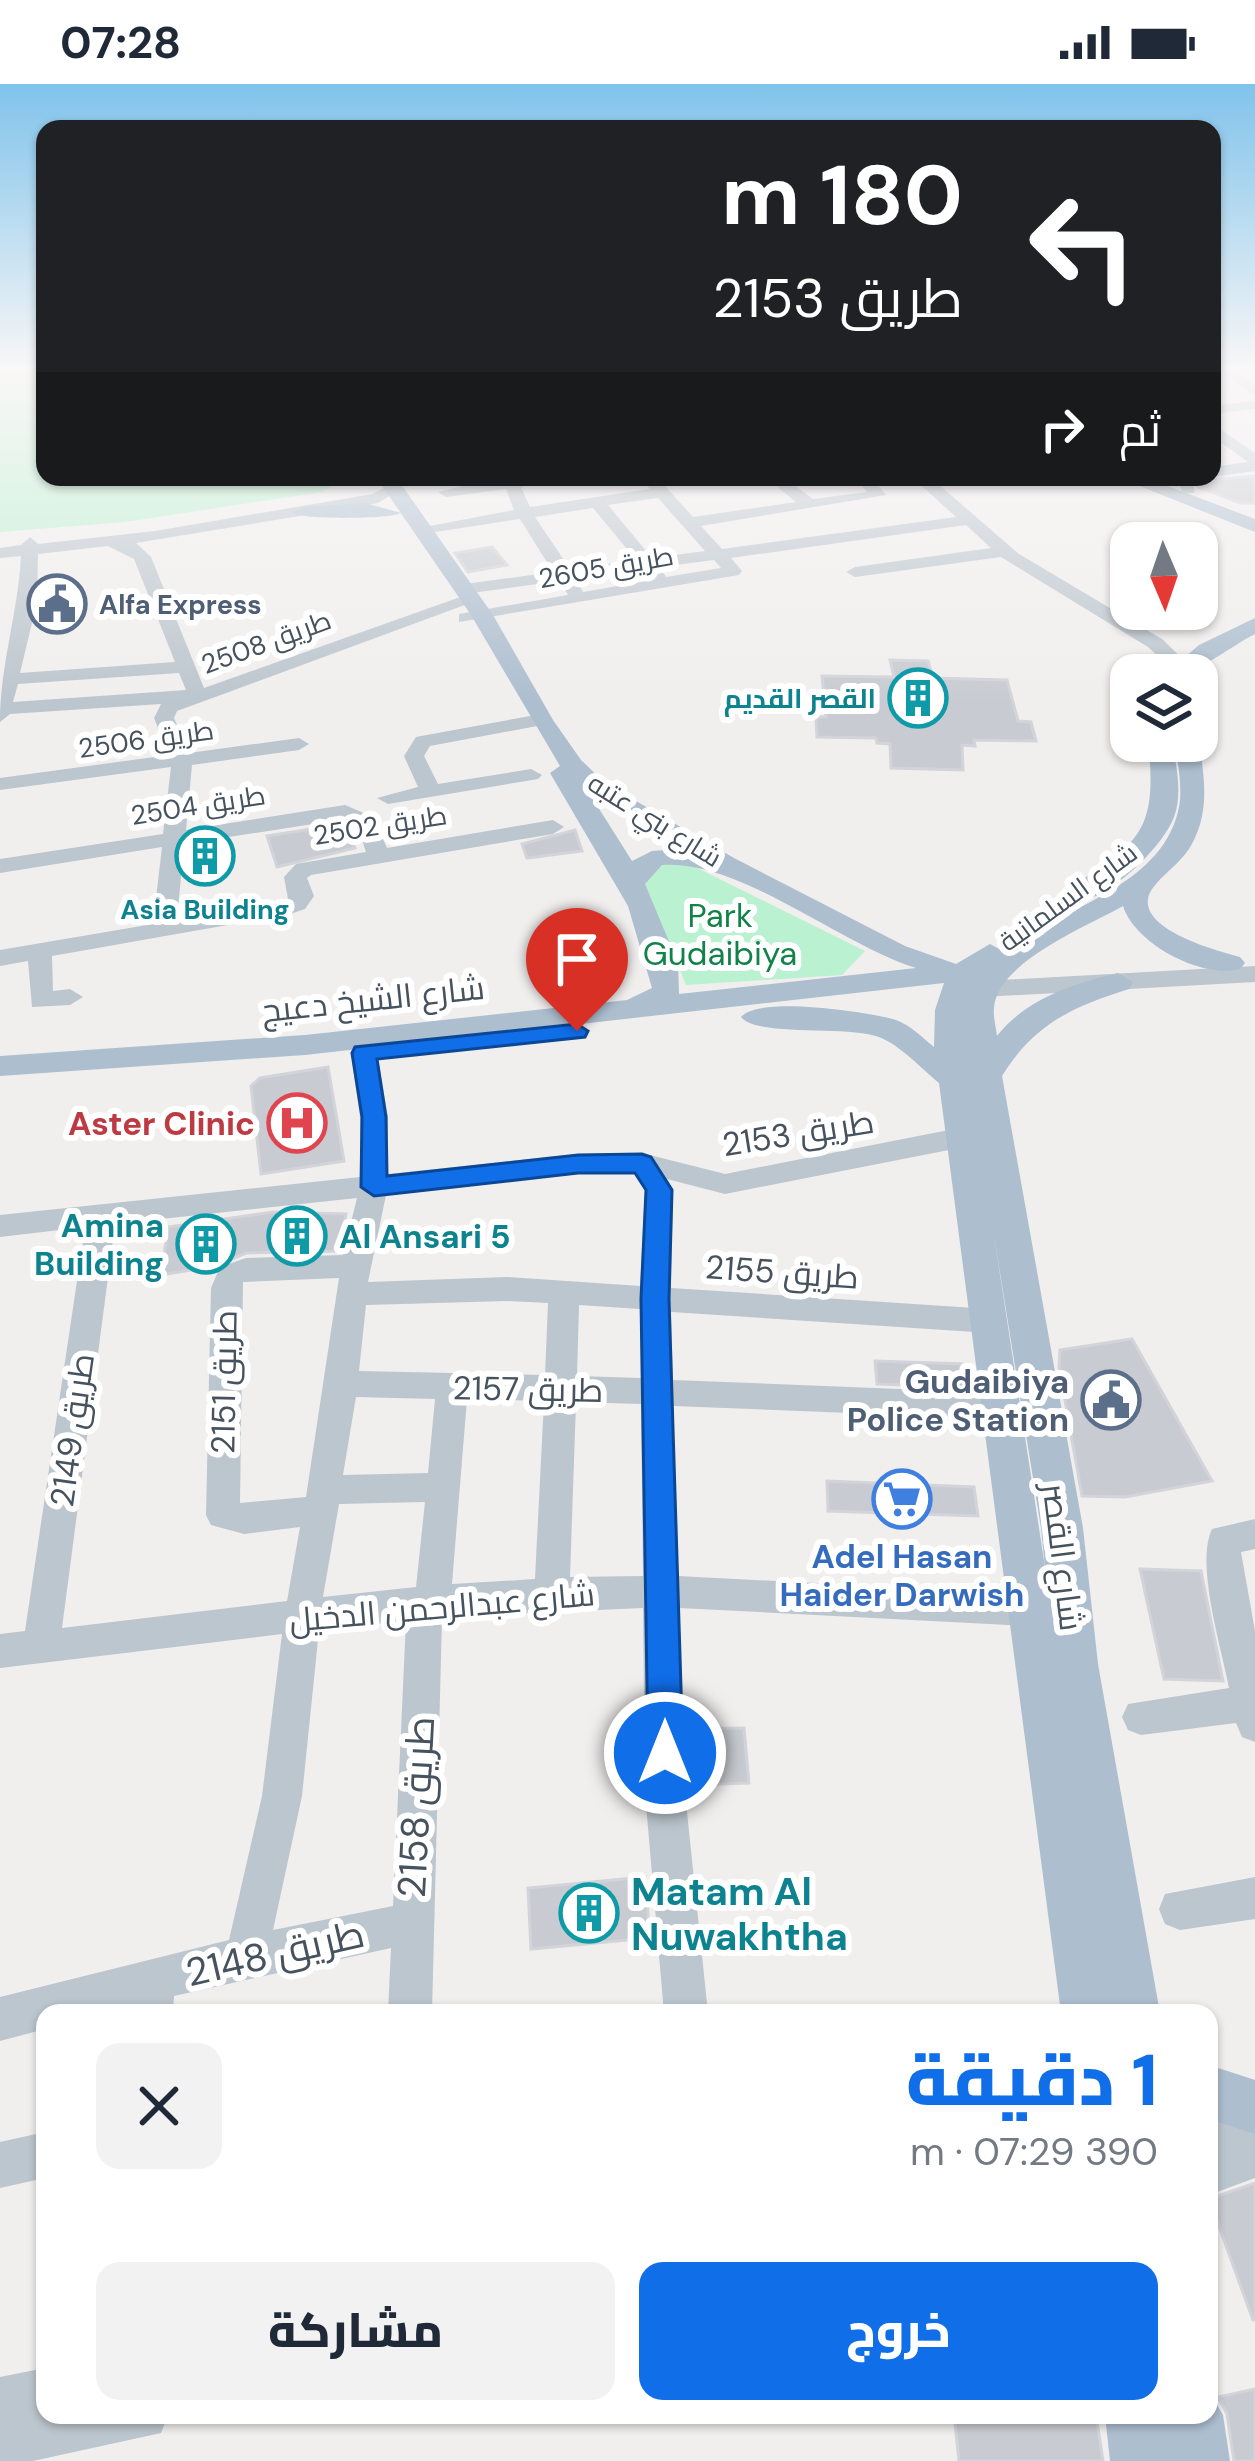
<!DOCTYPE html>
<html lang="ar">
<meta charset="utf-8">
<style>
body{margin:0;font-family:"DM Sans",Cairo,sans-serif;background:#f2f2f3;color:#1f2937;direction:rtl;height:100vh;display:flex;flex-direction:column;font-size:45px;white-space:nowrap}
*{box-sizing:border-box;margin:0}
p{font-size:39px;color:#747a83}
.icon{flex:none;width:66px;height:66px;fill:none;stroke:currentColor;stroke-width:2;stroke-linecap:round;stroke-linejoin:round}
.map{position:relative;flex:1;overflow:hidden;direction:ltr}
.side{position:absolute;left:36px;top:1920px;width:1182px;height:420px;display:flex;flex-direction:column;background:#fff;border-radius:24px;box-shadow:0 3px 9px #0004;direction:rtl}
.side>*{flex:none}
.banner{position:absolute;left:36px;top:36px;width:1185px;height:366px;border-radius:24px;box-shadow:0 3px 9px #0004;direction:rtl;background:#202124;color:#fff;overflow:hidden}
.needle{width:78px;rotate:178deg}
.tools{position:absolute;left:1110px;top:438px;display:grid;gap:24px}
.tools a{display:grid;place-items:center;width:108px;height:108px;border-radius:24px;background:#fff;box-shadow:0 3px 9px #0004;font-size:60px}
.pin{position:absolute;display:grid;place-items:center;width:102px;height:102px;color:#fff;margin:-123px -51px;border-radius:50% 50% 50% 0;rotate:-45deg;box-shadow:0 0 12px #0007}
.pin .icon{rotate:45deg}
.me{position:absolute;width:132px;margin:-66px;rotate:0deg;stroke-linejoin:round;filter:drop-shadow(0 0 9px #0008)}
.turn{display:flex;align-items:center;gap:42px;height:252px;padding:0 60px;font-size:54px}
.turn .icon{width:156px;height:156px;stroke-width:2.5}
.turn b{display:block;font-size:84px;line-height:102px}
.then{display:flex;align-items:center;height:114px;padding:0 60px;background:#0003;gap:24px;font-size:45px}
.round{display:grid;place-items:center;flex:none;width:126px;height:126px;border-radius:24px;background:#f2f2f3}
.head{display:flex;align-items:center;justify-content:space-between;height:204px;padding:0 60px}
h1{font-size:72px;font-weight:800;line-height:90px;color:#106ee9}
.action{display:flex;gap:24px;margin-top:auto;padding:24px 60px}
.action a{flex:1;height:138px;border-radius:24px;background:#106ee9;color:#fff;font-size:48px;font-weight:800;line-height:138px;text-align:center}
.action a+a{background:#f2f2f3;color:#1f2937}
.status{display:flex;justify-content:space-between;align-items:center;height:84px;padding:0 60px;background:#fff;direction:ltr}
.status svg{height:33px;fill:currentColor}
.map>svg:first-child{display:block}
.green{fill:#baf1d0}
.building{fill:#c8cbd1;stroke:#d2d4da;stroke-width:3}
.lines{fill:none;stroke-linecap:round;stroke-linejoin:round}
.minor{fill:#bcc6ce;fill-rule:evenodd}
.major{fill:#adbecf;fill-rule:evenodd}
.route{fill:#106ee9;stroke:#0a4897;stroke-width:3}
.labels{text-anchor:middle;dominant-baseline:central;stroke-width:12;stroke-linejoin:round;paint-order:stroke}
.far-street-label{font-size:27px;fill:#46525d;stroke:#fff}
.far-service-label{font-size:27px;font-weight:bold;fill:#4e5e75;stroke:#fff;text-anchor:start}
.far-culture-label{font-size:27px;font-weight:bold;fill:#0d838f;stroke:#fff;text-anchor:end}
.park-label{font-size:33px;fill:#12824b;stroke:#fff}
.street-label{font-size:33px;fill:#46525d;stroke:#fff}
.health-label{font-size:33px;font-weight:bold;fill:#be3a42;stroke:#fff;text-anchor:end}
.culture-label{font-size:33px;font-weight:bold;fill:#0d838f;stroke:#fff;text-anchor:end}
.service-label{font-size:33px;font-weight:bold;fill:#4e5e75;stroke:#fff;text-anchor:end}
.shop-label{font-size:33px;font-weight:bold;fill:#366cbe;stroke:#fff}
.near-street-label{font-size:39px;fill:#46525d;stroke:#fff}
.near-culture-label{font-size:39px;font-weight:bold;fill:#0d838f;stroke:#fff;text-anchor:start}
</style>
<div class="status"><b>07:28</b><svg viewBox="0 0 49 12"><path d="M0 12V9h3v3zM5 12V6h3v6zM10 12V3h3v9zM15 12V0h3v12zM26 1h20v11H26zM47 4h2v5h-2z"/></svg></div>
<div class="map">
<svg width="1255" height="2377" viewBox="0 0 1255 2377">
<rect width="100%" height="100%" fill="#f1eeee"/>
<path class="green" d="M0,285h45v108h294v5l-17,10 -197,30 -125,10z
M664,778l29,4 172,85 -23,24 -156,10 -47,-115z"/>
<path class="building" d="M1255,392v27h-15l-42,-16v-6z
M492,463l15,18 -39,7 -13,-19z
M890,576l38,1 5,17 74,2 11,41 13,1 5,19 -62,-1 1,6 -13,-1 1,25 -72,-2 -1,-24 -13,-1 -1,-5 -59,-1 -1,-20h10l-4,-41 72,1z
M344,740l11,24 -78,19 -10,-31z
M575,746l7,21 -55,7 -5,-14z
M217,759l6,30 -29,5 -5,-30z
M328,983l16,94 -83,13 -10,-88 9,-8z
M273,1128l73,2 -7,37 -93,2 -31,13 -54,9 7,-48z
M1132,1255l80,142 -87,16 -43,-1 -23,-129 1,-17z
M875,1277l88,3 3,23 -89,-3z
M827,1397l147,6 4,29 -150,-5z
M1140,1485l61,2 22,110 -59,-2z
M744,1644l5,55 -60,2 -2,-56z
M645,1793l5,61 -119,11 -3,-61z
M1255,2099v136l-2,1 -44,-121z
M1255,2305v72h-21l-7,-47 -9,-17z
M954,2331h142l7,46h-144z"/>
<g class="lines">
<path class="minor" d="M1218,285h16l21,16v11z
M1255,317v8l-43,5v-8z
M1212,340l43,29v18l-43,6v-10l36,-5 -36,-26z
M501,393h64l-44,10 9,20 120,-18 -10,-12h17l36,40 103,-15 -31,-25h18l30,22 54,-7 -12,-15h16l15,18 -185,31 21,23 234,-32 -44,-40h18l89,77 143,85 30,29 -17,4 -27,-25 -147,-90 -146,20 -9,-5 9,-5 136,-19 -25,-23 -235,33 11,13 -3,4 -280,47v-8l109,-19 -8,-14 -95,13 -9,-5 9,-5 88,-12 -33,-53 -98,15 -8,-5 100,-19 -8,-21 -60,8 -8,-5zM658,414l47,53 -53,7 -44,-53zM593,424l43,52 -66,9 -35,-52zM714,476l7,8 -55,9 -6,-10zM644,486l8,10 -69,12 -7,-13z
M1178,393h16v16h-12z
M387,402l14,3 -23,14 -242,40 15,14 53,131 262,-93 15,4 -304,112 -3,7 15,35 110,-15 10,6 -10,6 -107,15 -6,65 159,-25 28,12 14,31 166,-28 11,7 -11,7 -242,41 -4,3 7,18 -9,13 -15,5 -238,42 1,35 17,-2 13,8 -13,8 -38,2 -4,-46 -28,5v-16l153,-26 9,-77 -162,26v-14l163,-25 8,-67 -171,23v-12l169,-23 -15,-37 7,-14 -151,10 -10,8c0,-57 18,-109 21,-166l-21,2v-10l21,-3 9,-8 8,7 117,-13 218,-37zM108,462l26,13 41,103 -155,11 17,-71 1,-48zM179,589l7,17 -173,12 5,-18zM345,735l13,8 8,25 -70,12 -12,13 4,22 -111,21 7,-76z
M541,630l10,6 -3,4 -118,22 -6,10 14,28 93,-15 11,6 -4,4 -150,25 -11,-6 41,-11 -14,-31 12,-19z
M1255,882v16l-273,15 -12,-8 12,-8z
M364,960l13,9 11,64v57l190,-20 64,-1 83,21 239,-47 10,3 4,7 -4,7 -10,3 -239,47 -58,-15 6,11 -2,98 319,21 11,4 4,8 -4,8 -11,4 -319,-21 2,68 327,13 11,4 5,9 -5,9 -11,4 -327,-13 5,170 351,18 13,4 5,12 -5,12 -13,4 -350,-18 6,185 23,220h-44l-19,-220 -2,-185 -201,9 -10,396h-44l3,-65 -217,48 -1,17h-44l1,-5 -21,5h-64v16l-45,12v-44l229,-57 33,-144 20,-162 -282,34v-34l25,-3 60,-404 -85,10v-22l360,-38v-60l-9,-64zM634,1089l11,17 -5,96 -133,-9 -139,5 18,-87 192,-21zM357,1114l-14,57 -97,3 -26,9 -9,21 -5,227 5,10 33,9 56,-7 -13,74 -225,27 53,-404zM339,1194l-33,219 -66,6 3,-221zM507,1217l41,2 -3,72 -186,-4 7,-66zM579,1221l61,4 1,69 -64,-2zM356,1313l79,2 -7,74 -85,2zM467,1315l77,2 -9,178 -83,5zM576,1318l65,2 2,172 -73,1zM425,1418l-9,85 -93,10 16,-93zM406,1537l-13,285 -120,24 29,-134 17,-166z
M1255,1435v30l-14,3 14,79v111l-13,-5 -6,-14 -95,12 -13,-5 -6,-13 6,-13 101,-16c-7,-39 -34,-123 -17,-159z
M1255,1793v42l-75,11 -15,-6 -6,-15 6,-15z
M1255,2013v81l-46,17v-91z
M45,2048v46l-45,10v-46z
M45,2284v47h123l-7,18 -128,28h-33v-84z"/>
<path class="major" d="M376,393h20l97,138 60,105 28,40 24,23 129,75 171,88 51,18 34,-20 13,7c58,-44 160,-63 176,-144 4,-21 -2,-45 -4,-66h24c5,35 11,68 -6,101 -8,17 -25,28 -37,42 -37,41 61,67 84,73l5,6 -5,6c-38,10 -105,-25 -117,-63 -35,20 -126,56 -129,102 -1,9 2,19 3,28 30,-38 76,-52 121,-63l15,9 -4,7c-57,18 -95,35 -127,87l81,452 15,136 62,349h-99l-122,-930c-17,-14 -39,-38 -60,-46 -31,-12 -123,0 -138,-20 17,-22 128,-5 155,3 14,5 27,18 38,27l1,-37 9,-27 -639,72 -305,21v-20l305,-21 322,-35 25,-12 -24,-82 -78,-133 10,-7 -89,-151zM591,712l88,53 -27,2 -20,10zM662,781c79,-5 175,78 254,103l-237,26 -1,-31 -33,-79zM993,1145l48,299 4,39z
M1117,393h27l111,42v13z
M365,419l36,10c-9,6 -98,7 -108,0l10,-6z
M1255,534v16c-31,16 -56,41 -91,41l35,-30z
M1148,657h24c4,25 11,52 2,76 -11,31 -75,93 -108,85l-4,-6 4,-6c74,-47 92,-58 82,-149z
M1209,1981l46,15v54l-46,-15z
M1209,2307l14,24 7,46h-120l-5,-46h104z"/>
</g>
<linearGradient id="sky" x2="0" y2="1"><stop stop-color="#80c3eb"/><stop offset="0.46" stop-color="#f9f7f7"/><stop offset="1" stop-color="#f9f7f7" stop-opacity="0"/></linearGradient>
<rect width="1255" height="618" fill="url(#sky)"/>
<path class="route" d="M577,940l11,7 -3,6 -208,22 9,58 1,59 191,-21 64,-1 9,3 21,33 -3,109 14,454 -6,12 -12,5 -12,-5 -5,-12 -7,-454 5,-109 -11,-17h-57l-204,23 -13,-9 1,-70 -10,-64 3,-6z"/>
<defs>
<g id="civic-ring" transform="scale(3)"><circle r="9.5" fill="#fff" stroke="#5c6f8a" stroke-width="1.5"/><path d="M-.6-6.5H3V-4.5H.6V-3L4-1V1h2V6H-6V1h2V-1L-.6-3ZM-1.2 2.5V6h2.4V2.5Z" fill="#5c6f8a"/></g>
<g id="building-ring" transform="scale(3)"><circle r="9.5" fill="#fff" stroke="#0f9aa8" stroke-width="1.5"/><path d="M-4-6H4V6H1V3H-1V6H-4ZM-2.5-4.3h1.7v1.8h-1.7ZM.8-4.3h1.7v1.8H.8ZM-2.5-1h1.7V.8h-1.7ZM.8-1h1.7V.8H.8Z" fill="#0f9aa8"/></g>
<g id="hospital-ring" transform="scale(3)"><circle r="9.5" fill="#fff" stroke="#e0444e" stroke-width="1.5"/><path d="M-5-5h3v3.5h4V-5h3V5h-3V1.5h-4V5h-3Z" fill="#e0444e"/></g>
<g id="supermarket-ring" transform="scale(3)"><circle r="9.5" fill="#fff" stroke="#3f7fe0" stroke-width="1.5"/><path d="M-6-5.5h2.5l.6 2H6L4.5 2H-2.5L-4.4-4H-6ZM-1.5 3.2a1.3 1.3 0 1 0 .1 0ZM3 3.2a1.3 1.3 0 1 0 .1 0Z" fill="#3f7fe0"/></g>
</defs>
<g fill-rule="evenodd">
<use href="#civic-ring" x="57" y="520"/>
<use href="#building-ring" x="918" y="614"/>
<use href="#building-ring" x="205" y="772"/>
<use href="#hospital-ring" x="297" y="1039"/>
<use href="#building-ring" x="297" y="1152"/>
<use href="#building-ring" x="206" y="1160"/>
<use href="#civic-ring" x="1111" y="1316"/>
<use href="#supermarket-ring" x="902" y="1415"/>
<use href="#building-ring" x="589" y="1829"/>
</g>
<g class="labels">
<g class="far-street-label">
<text transform="translate(606 483) rotate(-10)">طريق 2605</text>
<text transform="translate(266 558) rotate(-20)">طريق 2508</text>
<text transform="translate(146 655) rotate(-8)">طريق 2506</text>
<text transform="translate(198 721) rotate(-9)">طريق 2504</text>
<text transform="translate(655 736) rotate(32)">شارع بني عتبه</text>
<text transform="translate(380 741) rotate(-9)">طريق 2502</text>
<text transform="translate(1068 813) rotate(-36)">شارع السلمانية</text>
</g>
<g class="far-service-label">
<text x="99" y="520">Alfa Express</text>
</g>
<g class="far-culture-label">
<text x="876" y="614">القصر القديم</text>
<text x="205" y="825" text-anchor="middle">Asia Building</text>
</g>
<g class="park-label">
<text x="720" y="831">Park<tspan x="720" dy="38">Gudaibiya</tspan></text>
</g>
<g class="street-label">
<text transform="translate(373 915) rotate(-6)">شارع الشيخ دعيج</text>
<text transform="translate(798 1049) rotate(-9)">طريق 2153</text>
<text transform="translate(782 1188) rotate(4)">طريق 2155</text>
<text transform="translate(224 1298) rotate(-89)">طريق 2151</text>
<text transform="translate(528 1305) rotate(1)">طريق 2157</text>
<text transform="translate(72 1346) rotate(-82)">طريق 2149</text>
<text transform="translate(1063 1473) rotate(83)">شارع القصر</text>
<text transform="translate(442 1523) rotate(-5)">شارع عبدالرحمن الدخيل</text>
</g>
<g class="health-label">
<text x="255" y="1039">Aster Clinic</text>
</g>
<g class="culture-label">
<text x="164" y="1141">Amina<tspan x="164" dy="38">Building</tspan></text>
<text x="339" y="1152" text-anchor="start">Al Ansari 5</text>
</g>
<g class="service-label">
<text x="1069" y="1297">Gudaibiya<tspan x="1069" dy="38">Police Station</tspan></text>
</g>
<g class="shop-label">
<text x="902" y="1472">Adel Hasan<tspan x="902" dy="38">Haider Darwish</tspan></text>
</g>
<g class="near-street-label">
<text transform="translate(416 1723) rotate(-87)">طريق 2158</text>
<text transform="translate(275 1869) rotate(-13)">طريق 2148</text>
</g>
<g class="near-culture-label">
<text x="631" y="1807">Matam Al<tspan x="631" dy="45">Nuwakhtha</tspan></text>
</g>
</g>
</svg>
<div class="tools">
<a><svg class="needle" viewBox="-14 -14 28 28"><path d="M0-13l5 13h-10z" fill="#e53935"/><path d="M0 13l5-13h-10z" fill="#747a83"/></svg></a>
<a><svg class="icon" aria-label="layers" viewBox="0 0 24 24"><path d="M12 4l9 5-9 5-9-5zM3 14l9 5 9-5"/></svg></a>
</div>
<div class="pin" style="left:577px;top:947px;background:#d93025"><svg class="icon" aria-label="arrive" viewBox="0 0 24 24"><path d="M6 21V4h12l-3 4 3 4H6"/></svg></div>
<svg class="me" style="left:665px;top:1669px" viewBox="-20 -20 40 40"><circle r="17" fill="#106ee9" stroke="#fff" stroke-width="3"/><path d="M0-11L8 9 0 5-8 9z" fill="#fff"/></svg>
<div class="banner">
<div class="turn"><svg class="icon" aria-label="left" viewBox="0 0 24 24"><path d="M17 20v-9H6M10 6l-5 5 5 5"/></svg><div><b>180 m</b>طريق 2153</div></div>
<div class="then">ثم<svg class="icon" aria-label="right" viewBox="0 0 24 24"><path d="M7 20v-9h11M14 6l5 5-5 5"/></svg></div>
</div>
<section class="side">
<div class="head"><div><h1>1 دقيقة</h1><p>390 m · 07:29</p></div><a class="round"><svg class="icon" aria-label="close" viewBox="0 0 24 24"><path d="M6 6l12 12M18 6L6 18"/></svg></a></div>
<div class="action"><a>خروج</a><a>مشاركة</a></div>
</section>
</div>
